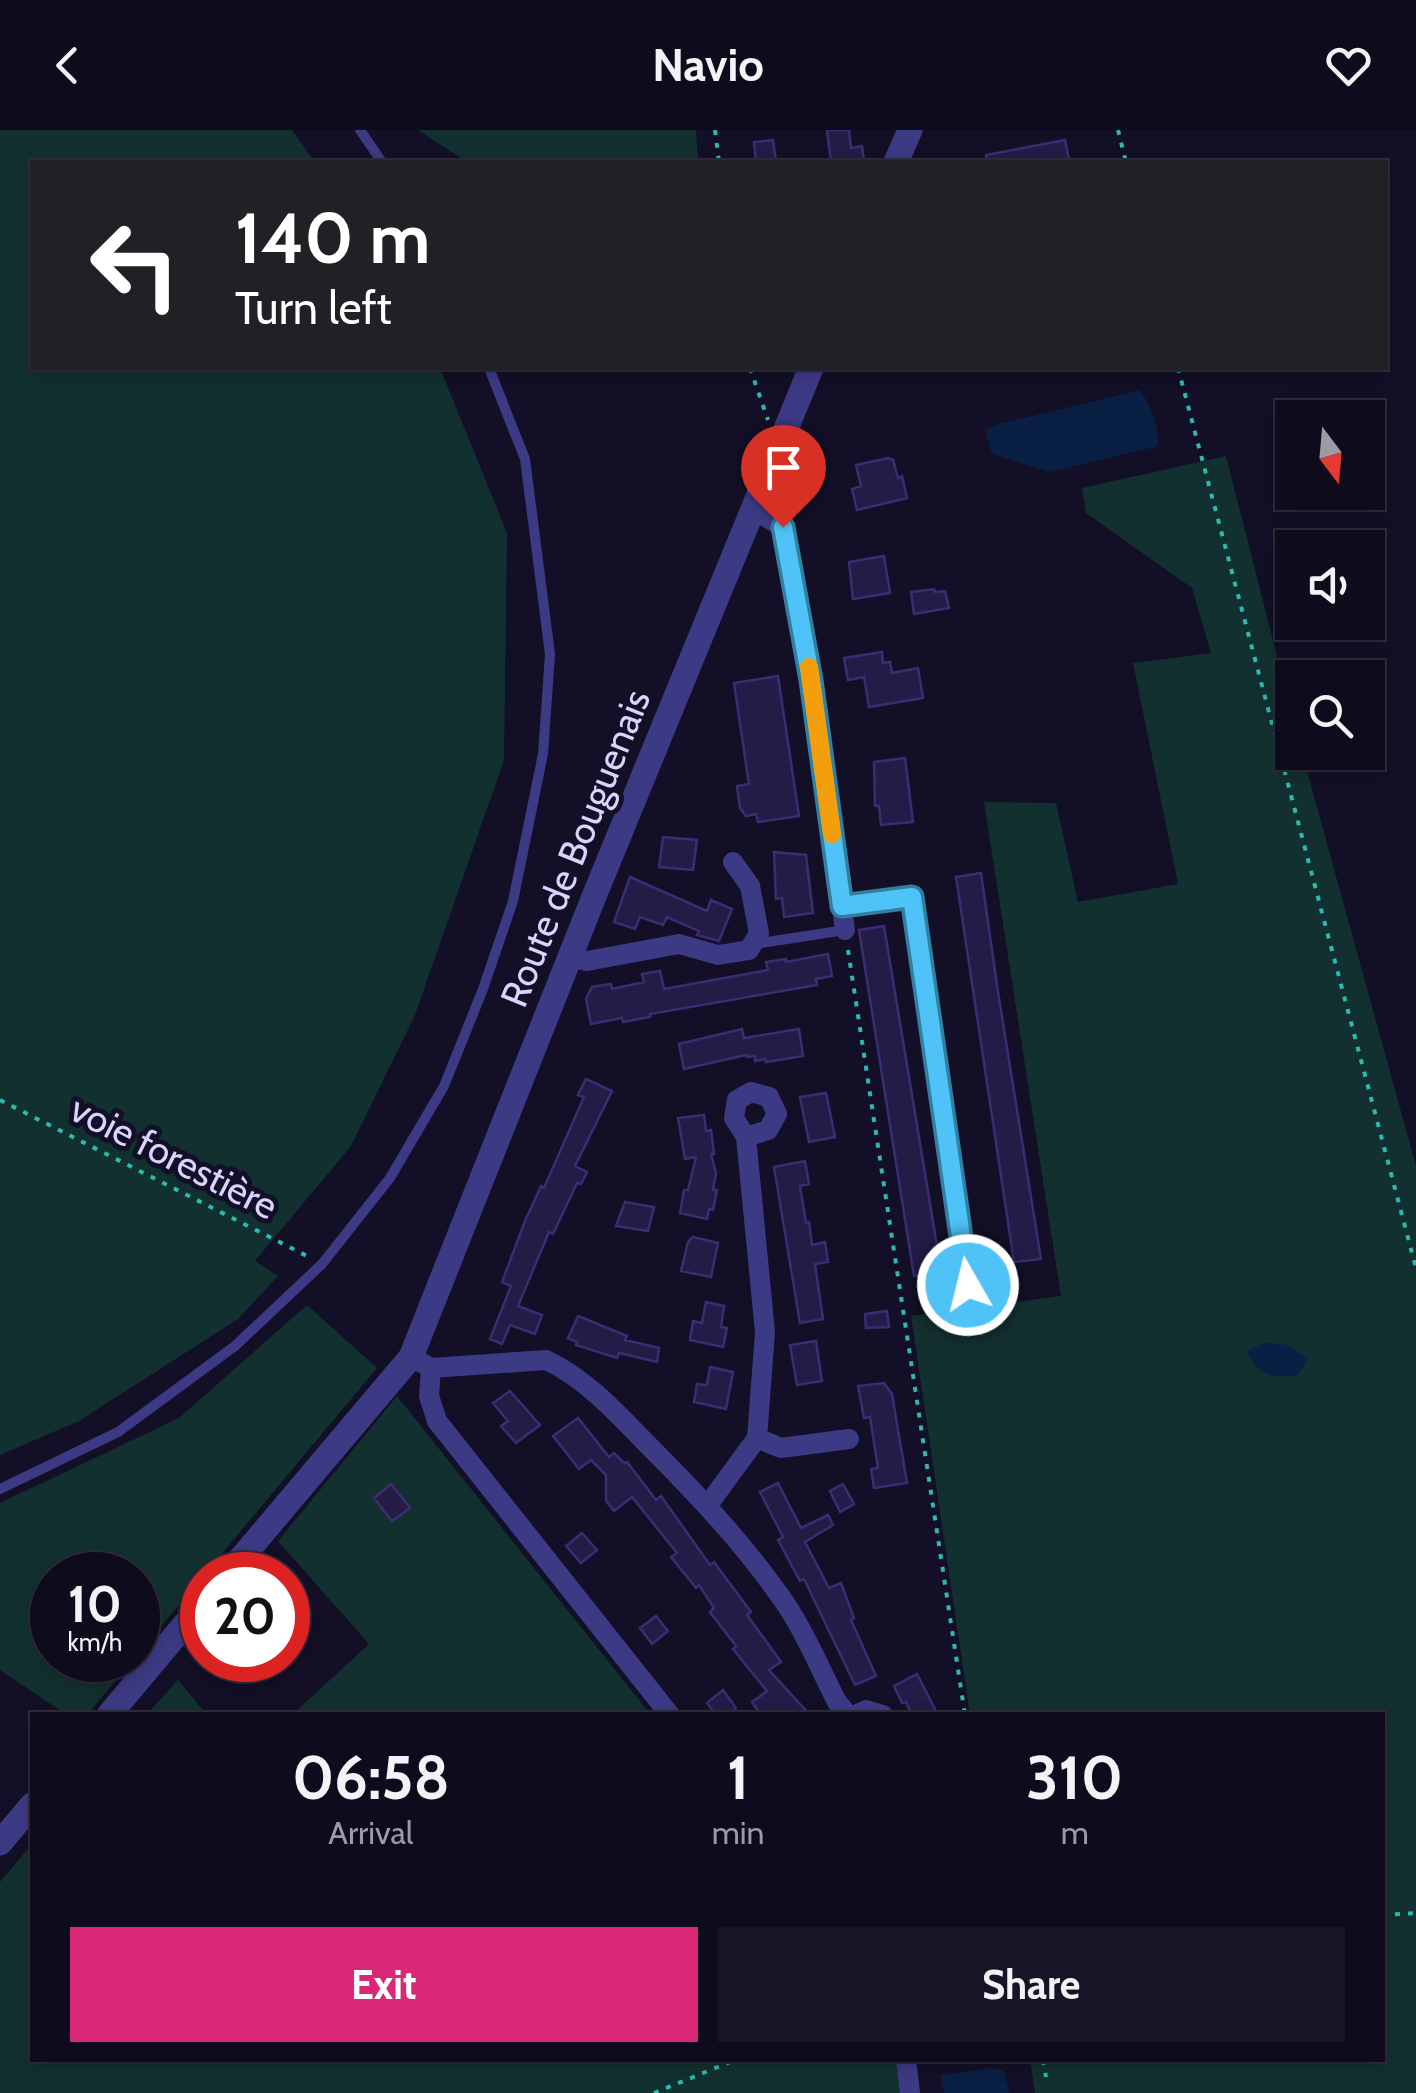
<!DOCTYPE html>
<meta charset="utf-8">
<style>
body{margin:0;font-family:Cabin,sans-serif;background:#171425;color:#f1f3f6;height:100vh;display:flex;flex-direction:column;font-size:38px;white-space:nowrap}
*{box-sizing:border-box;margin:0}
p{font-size:32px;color:#9b9ba3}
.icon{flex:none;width:55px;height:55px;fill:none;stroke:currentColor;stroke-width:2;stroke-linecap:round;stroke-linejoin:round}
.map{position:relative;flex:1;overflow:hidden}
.sheet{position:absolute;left:30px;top:1582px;width:1355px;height:350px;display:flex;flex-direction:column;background:#0e0b1c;border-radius:0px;box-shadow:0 5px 15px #0003,0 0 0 2px #2e2b3b}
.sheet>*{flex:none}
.hud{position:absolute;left:30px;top:30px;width:1358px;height:210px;border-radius:0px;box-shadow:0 5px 15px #0003,0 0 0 2px #2e2b3b;background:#202124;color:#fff;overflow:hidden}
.needle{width:65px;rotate:164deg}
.fabs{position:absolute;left:1275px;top:270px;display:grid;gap:20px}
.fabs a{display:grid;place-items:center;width:110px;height:110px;border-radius:0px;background:#0e0b1c;box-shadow:0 5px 15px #0003,0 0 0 2px #2e2b3b;font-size:50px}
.speed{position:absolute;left:30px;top:1422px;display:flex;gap:20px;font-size:50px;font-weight:700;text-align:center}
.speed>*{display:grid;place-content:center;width:130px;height:130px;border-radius:50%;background:#0e0b1c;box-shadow:0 5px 15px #0003,0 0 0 2px #2e2b3b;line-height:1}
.speed small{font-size:25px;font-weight:400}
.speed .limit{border:15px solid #d22;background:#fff;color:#111}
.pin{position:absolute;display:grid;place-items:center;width:85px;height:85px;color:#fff;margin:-102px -42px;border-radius:50% 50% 50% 0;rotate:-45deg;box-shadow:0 0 10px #0007}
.pin .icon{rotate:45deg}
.me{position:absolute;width:110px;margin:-55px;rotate:352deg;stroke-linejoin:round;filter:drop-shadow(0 0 8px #0008)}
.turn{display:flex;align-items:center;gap:35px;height:210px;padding:0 40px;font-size:45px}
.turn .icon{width:130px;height:130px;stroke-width:2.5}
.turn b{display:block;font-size:70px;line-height:85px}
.eta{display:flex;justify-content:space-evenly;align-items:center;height:170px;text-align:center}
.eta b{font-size:60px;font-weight:800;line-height:70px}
.button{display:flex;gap:20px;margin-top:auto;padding:20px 40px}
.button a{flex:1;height:115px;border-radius:0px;background:#db2777;color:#fff;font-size:40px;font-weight:800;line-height:115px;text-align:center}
.button a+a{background:#171425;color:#f1f3f6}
header{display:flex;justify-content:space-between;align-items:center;height:130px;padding:0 40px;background:#0e0b1c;font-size:45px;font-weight:800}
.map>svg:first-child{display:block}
.green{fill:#12302f}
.water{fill:#0a1f44}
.building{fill:#241b47;stroke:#3b2d73;stroke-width:2.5}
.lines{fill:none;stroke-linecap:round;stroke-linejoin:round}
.path{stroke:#2fb8b0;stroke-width:4;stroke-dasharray:5 8;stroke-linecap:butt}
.service{stroke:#3d3a85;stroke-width:10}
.minor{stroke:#3d3a85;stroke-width:20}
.tertiary{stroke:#3d3a85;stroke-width:25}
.route-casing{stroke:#337fa1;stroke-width:25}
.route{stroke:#4fc3f7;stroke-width:18}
.slow{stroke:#f59e0b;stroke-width:18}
.labels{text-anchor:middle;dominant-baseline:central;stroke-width:10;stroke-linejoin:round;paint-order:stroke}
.street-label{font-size:38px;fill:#d9d4ff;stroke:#130f26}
</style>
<header><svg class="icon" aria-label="back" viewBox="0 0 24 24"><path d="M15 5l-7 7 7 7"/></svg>Navio<svg class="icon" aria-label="heart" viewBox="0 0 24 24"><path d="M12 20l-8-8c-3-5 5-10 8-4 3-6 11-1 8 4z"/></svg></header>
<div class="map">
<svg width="1416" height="1963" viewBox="0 0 1416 1963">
<rect width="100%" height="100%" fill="#130f26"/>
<path class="green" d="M0,0h292l23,32h-283v206h408l67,165 -3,227 -89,255 -64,131 -96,115 23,15 -40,43 -159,102 -79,34z
M418,0h278l2,28 -3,4h-228z
M1226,326l66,259v37l10,1 114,413v927h-381l-5,-33h352v-345h-412l-59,-399 150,-20 -77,-494 72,1 22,99 100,-18 -45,-221 78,-10 -19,-65 -106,-75 -4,-25z
M307,1175l70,63 -239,286v-79h-86v85h81l-46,55h-20l-67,-45v-167l179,-85z
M397,1266l254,319h-359l77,-71 -91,-103z
M178,1550l29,35h-61z
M32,1714v216h883l5,33h-920v-211z"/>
<path class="water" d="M1140,260c11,15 17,33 19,52l-4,5 -106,25 -57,-18 -7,-24 14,-6z
M1263,1213l25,2 21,14 -12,16c-25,3 -40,1 -50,-24z
M991,1938l13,2 5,23h-65l-4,-18z"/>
<path class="building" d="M827,0h22l2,18 11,-2 2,16h-33z
M773,10l3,22h-20l-2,-20z
M1065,10l4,19 -18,3h-64l-1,-7z
M888,328l5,2 5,18 4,-2 5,22 -50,12 -5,-21 9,-3 -5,-21z
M884,426l6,37 -37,6 -4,-37z
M934,459l1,3 10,-1 4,17 -35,6 -3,-22z
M882,522l1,11 7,-1 2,11 26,-5 5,30 -54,9 -5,-30 -16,3 -4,-22z
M778,546l21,140 -41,6 -2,-8 -10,2 -6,-8 -3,-22 12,-2 -15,-101z
M905,628l8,64 -32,3 -2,-19h-4l-1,-44z
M663,707l34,3 -4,30 -34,-3z
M774,722l32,3 7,58 -29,4 -2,-19 -6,1z
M981,743l17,119 43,267 -27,3 -58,-385z
M630,747l77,34 4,-11 21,9 -13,32 -22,-6 2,-4 -32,-14 -4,8 -23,-8 -5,12 -21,-7z
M884,796l57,344 -27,6 -55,-346z
M828,824l4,22 -16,3 1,6 -167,29v3l-27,5 -1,-4 -31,6 -5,-25 6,-12 19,-3 1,5 32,-7 -2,-8 18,-3 4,18 104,-19 -2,-8 20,-3v3z
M742,899l2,9 55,-9 4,27 -37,6 -1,-3 -10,2v-5l-8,1 -1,-2 -62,14 -5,-25z
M586,949l26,12 -37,75 12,6 -6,12 -4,-1 -24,51 -4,-2 -31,74 24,9 -7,19 -25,-9 -8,19 -12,-5 21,-53 -9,-4 23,-61 16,-35 3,2 40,-91 -6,-2z
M826,963l9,44 -26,5 -9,-45z
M704,985l2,16 5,-1 3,24h-3l5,19 -3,17h4l-4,20 -4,-1 -2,10 -27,-6 4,-23h4l8,-33 -11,2 -7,-41z
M805,1031l4,23 -9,2 6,37 3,-1 3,23 13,-3 3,20 -13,2 8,55 -23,4 -26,-156z
M625,1072l29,5 -6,24 -32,-5z
M693,1107l25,6 -7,34 -30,-6 7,-29z
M706,1172l18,4 -3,21 6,1 -4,19 -33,-7 3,-19 9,2z
M887,1181l2,16 -23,1 -1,-14z
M578,1186l49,20 -2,4 34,8 -2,14 -38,-9 -2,5 -41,-13 1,-3 -9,-4z
M816,1211l6,40 -25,4 -7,-40z
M710,1237l23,5 -7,37 -32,-7 3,-18 10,1z
M884,1253l8,11 15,89 -33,5 -3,-19 7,-1 -8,-51 -6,1 -6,-32z
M510,1261l30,34 -24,18 -15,-17 7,-5 -15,-18z
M578,1288l31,39 5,-4 10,10 3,-1 29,38 5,-4 49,69 4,-3 37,50 -4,3 34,47 -12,8 41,45h-49l-9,-13 15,-11 -34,-42 3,-3 -26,-34 4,-4 -15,-23 -3,3 -25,-31 6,-4 -45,-56 -18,14 -8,-10v-26l-15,-15 -12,9 -26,-33z
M778,1353l23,45 27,-13 5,10 -28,17 24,46 12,-5 13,35 -3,2 25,56 -21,9 -51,-106 -4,2 -22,-41 5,-3 -23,-45z
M391,1354l19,24 -18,13 -18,-23z
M843,1354l11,20 -14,8 -10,-21z
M582,1403l15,17 -16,13 -15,-17z
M656,1486l12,15 -16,13 -12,-16z
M917,1544l21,41h-26l-6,-13 -4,1 -8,-17z
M723,1560l13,18 -8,7h-12l-9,-12z"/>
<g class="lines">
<path class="path" d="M715,0l4,32
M1118,0l8,32
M750,238l18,52
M1178,238l238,900
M848,820l117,765
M0,970l309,157
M1382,1785l34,-2
M1043,1930l3,17
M654,1963l81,-33"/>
<path class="service" d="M360,0l22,32
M842,776l70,-9 56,388
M755,814l90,-14
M0,1359l118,-57 117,-86 87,-82 68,-86 54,-92 39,-97 30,-88 30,-147 7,-100 -25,-195 -36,-91"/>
<path class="minor" d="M754,380l29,17 28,153 34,250
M572,828l15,3 92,-17 39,11 31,-5 10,-17 -9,-47 -17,-24
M411,1227l20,11 115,-8c39,18 71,53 100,83 51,51 101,104 141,163 20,30 34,65 50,96l11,13
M431,1238l-2,28 8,25 233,294
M757,1308l24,10 68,-9
M708,1375l49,-67 8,-106 -19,-195 -12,-19 3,-18 14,-8 18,5 8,17 -9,16 -22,7
M855,1585l11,-5 17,5
M906,1930l4,33"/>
<path class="tertiary" d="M896,32l14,-32
M227,1445l184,-218 184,-463 216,-526
M109,1585l93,-111
M0,1713l32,-38"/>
</g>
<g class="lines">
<g class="route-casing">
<path id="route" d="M783,397l28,153 31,226 70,-9 56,388"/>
</g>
<use href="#route" class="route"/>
<path class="slow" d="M809,537l23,167"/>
</g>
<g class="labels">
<g class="street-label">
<text transform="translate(575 718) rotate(-68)">Route de Bouguenais</text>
<text transform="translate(174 1027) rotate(27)">voie forestière</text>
</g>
</g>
</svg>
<div class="fabs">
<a><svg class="needle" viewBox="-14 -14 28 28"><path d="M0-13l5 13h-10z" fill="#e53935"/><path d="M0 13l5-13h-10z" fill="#9b9ba3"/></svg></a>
<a><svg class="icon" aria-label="sound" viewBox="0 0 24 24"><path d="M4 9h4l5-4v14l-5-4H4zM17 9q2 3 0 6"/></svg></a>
<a><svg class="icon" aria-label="search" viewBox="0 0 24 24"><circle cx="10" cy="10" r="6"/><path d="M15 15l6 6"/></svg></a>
</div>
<div class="speed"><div>10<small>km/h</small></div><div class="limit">20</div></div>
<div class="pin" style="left:783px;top:397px;background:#d93025"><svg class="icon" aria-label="arrive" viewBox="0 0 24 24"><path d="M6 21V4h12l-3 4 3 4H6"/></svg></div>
<svg class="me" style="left:968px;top:1155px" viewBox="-20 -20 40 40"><circle r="17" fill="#4fc3f7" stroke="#fff" stroke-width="3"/><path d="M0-11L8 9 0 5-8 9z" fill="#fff"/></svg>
<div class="hud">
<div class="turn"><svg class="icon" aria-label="left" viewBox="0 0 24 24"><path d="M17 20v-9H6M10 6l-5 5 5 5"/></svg><div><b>140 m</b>Turn left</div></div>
</div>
<section class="sheet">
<div class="eta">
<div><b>06:58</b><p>Arrival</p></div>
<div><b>1</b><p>min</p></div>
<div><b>310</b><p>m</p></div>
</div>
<div class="button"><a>Exit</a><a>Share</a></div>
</section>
</div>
